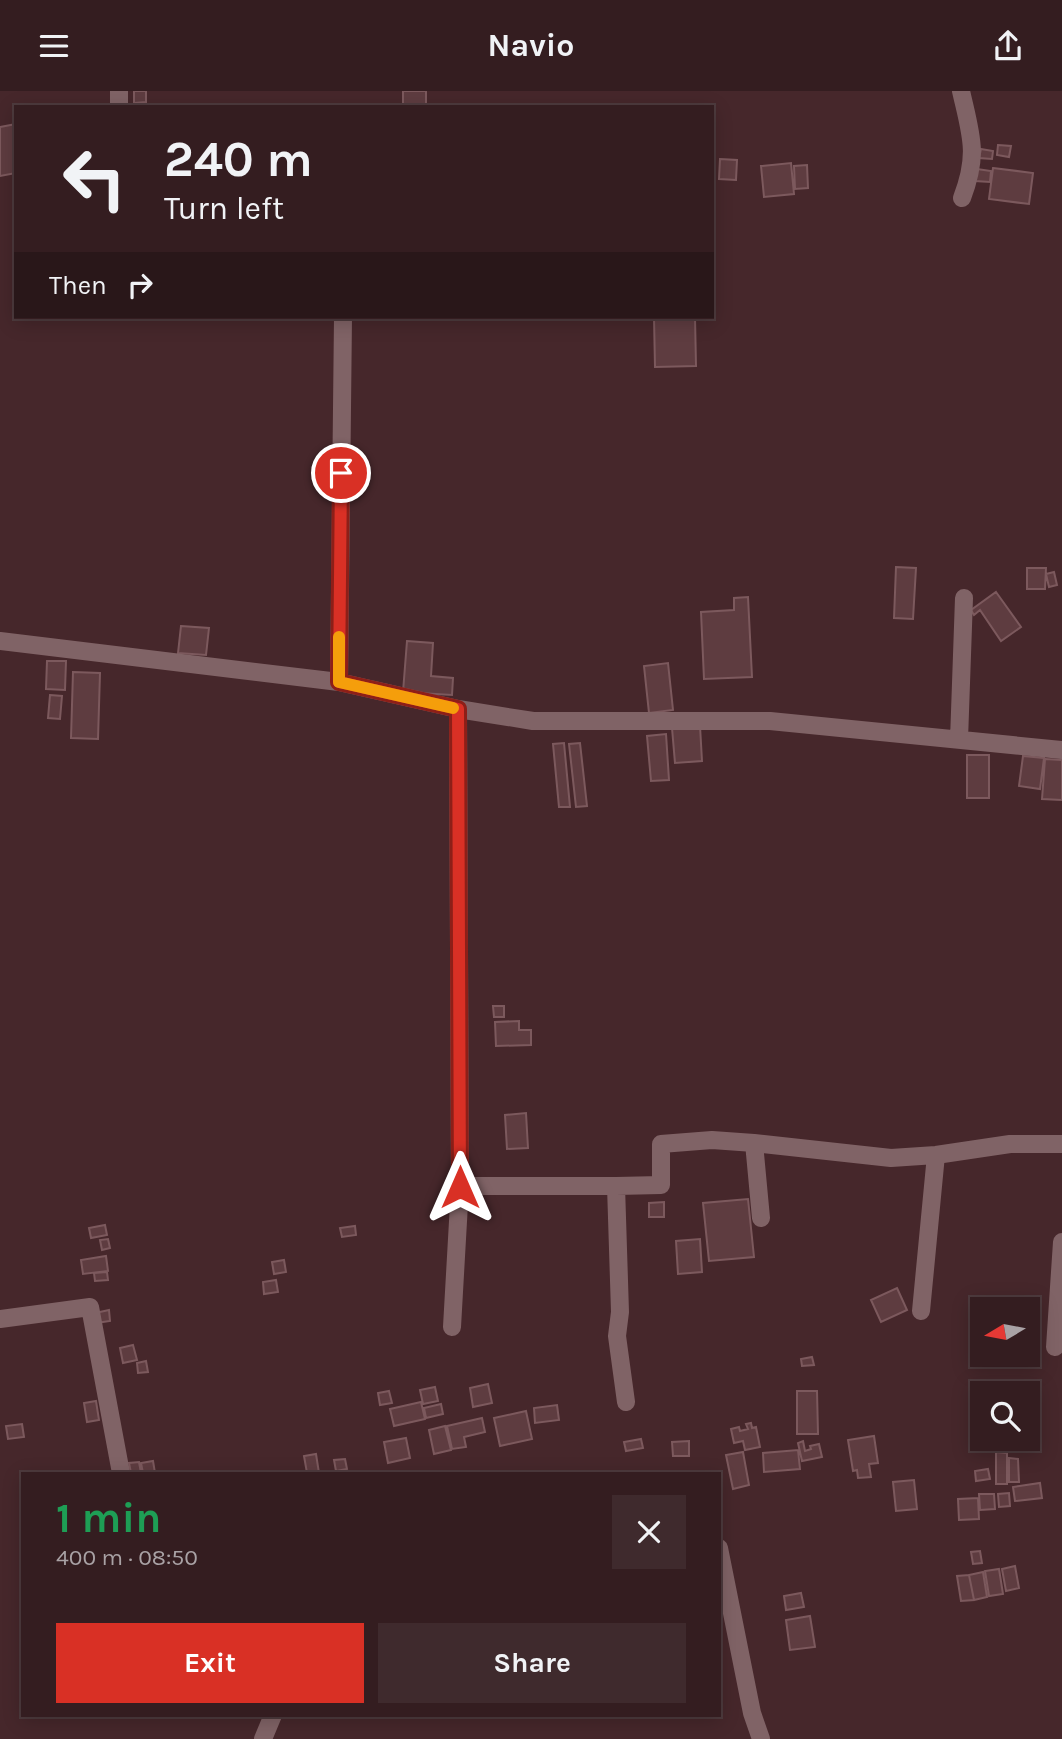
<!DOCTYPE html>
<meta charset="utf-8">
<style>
body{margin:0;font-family:Karla,sans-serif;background:#3f2a2d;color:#f1f3f6;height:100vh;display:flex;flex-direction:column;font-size:26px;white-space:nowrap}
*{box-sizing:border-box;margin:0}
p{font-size:23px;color:#a9a2a5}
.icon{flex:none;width:38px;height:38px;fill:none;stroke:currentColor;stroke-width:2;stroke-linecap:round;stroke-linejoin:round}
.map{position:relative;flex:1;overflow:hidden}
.sheet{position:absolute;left:21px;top:1381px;width:700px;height:245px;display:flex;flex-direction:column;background:#341d20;border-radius:0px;box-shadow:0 4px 18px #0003,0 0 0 2px #4e3b3e}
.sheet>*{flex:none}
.hud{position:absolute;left:14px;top:14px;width:700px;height:214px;border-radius:0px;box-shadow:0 4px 18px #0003,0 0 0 2px #4e3b3e;background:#341d20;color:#f1f3f6;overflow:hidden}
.needle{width:46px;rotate:260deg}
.fabs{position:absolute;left:970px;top:1206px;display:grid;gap:14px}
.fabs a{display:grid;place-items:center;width:70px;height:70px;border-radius:0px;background:#341d20;box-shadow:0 4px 18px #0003,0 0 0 2px #4e3b3e;font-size:35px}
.pin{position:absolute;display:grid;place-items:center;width:60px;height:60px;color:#fff;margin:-30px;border:4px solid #fff;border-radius:50%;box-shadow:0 2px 7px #0007}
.me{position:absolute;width:77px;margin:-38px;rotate:0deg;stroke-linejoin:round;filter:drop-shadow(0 0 5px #0008)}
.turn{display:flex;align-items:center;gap:24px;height:147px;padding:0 35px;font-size:32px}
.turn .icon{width:91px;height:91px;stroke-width:2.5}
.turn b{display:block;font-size:49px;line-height:60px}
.then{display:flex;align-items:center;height:66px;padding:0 35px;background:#0003;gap:14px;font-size:26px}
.round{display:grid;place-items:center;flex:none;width:74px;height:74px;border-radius:0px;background:#3f2a2d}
.overview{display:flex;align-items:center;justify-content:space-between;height:119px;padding:0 35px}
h1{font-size:42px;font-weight:700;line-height:52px;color:#1e9e55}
.action{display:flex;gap:14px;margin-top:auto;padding:14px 35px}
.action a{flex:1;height:80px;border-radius:0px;background:#d93025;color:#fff;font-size:28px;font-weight:700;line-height:80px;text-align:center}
.action a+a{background:#3f2a2d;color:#f1f3f6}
header{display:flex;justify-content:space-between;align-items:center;height:91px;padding:0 35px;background:#341d20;font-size:32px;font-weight:700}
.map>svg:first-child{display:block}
.building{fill:#5e3c40;stroke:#7c595d;stroke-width:2}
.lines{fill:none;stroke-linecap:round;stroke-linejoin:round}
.minor{stroke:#806366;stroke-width:18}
.route-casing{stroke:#8d1f18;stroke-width:18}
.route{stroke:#d93025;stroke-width:12}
.slow{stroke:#f59e0b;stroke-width:12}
</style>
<header><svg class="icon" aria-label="menu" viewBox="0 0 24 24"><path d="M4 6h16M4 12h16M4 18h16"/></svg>Navio<svg class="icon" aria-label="share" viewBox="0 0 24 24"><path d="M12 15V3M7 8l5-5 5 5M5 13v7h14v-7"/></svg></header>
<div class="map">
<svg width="1062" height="1648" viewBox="0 0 1062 1648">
<rect width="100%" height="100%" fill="#46272b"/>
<path class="building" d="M134,0h12v11l-12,1z
M403,0h23v14l-23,-1z
M16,33v49l-16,3v-49z
M998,54l13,1 -2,11 -12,-2z
M981,58l12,2 -1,8 -13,-1z
M720,68l17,1 -1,20 -17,-1z
M791,72l3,31 -30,3 -3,-31z
M807,74l1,23 -13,1 -1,-23z
M993,77l40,5 -4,31 -40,-5z
M977,78l14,2 -1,11 -15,-1z
M654,226h41l1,49 -41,1z
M896,476l20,1 -3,51 -19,-1z
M1027,477h19l-1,21h-18z
M1054,481l3,13 -8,2 -3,-13z
M996,501l25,35 -20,14 -21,-31 -6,5 -3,-5z
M748,506l4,80 -48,2 -3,-67 33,-2v-12z
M181,535l28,2 -3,27 -28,-2z
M407,550l26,2 -2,33 22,2 -1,17 -49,-3z
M47,570h19l-1,29 -19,-1z
M668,572l5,47 -24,3 -5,-47z
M73,581l27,1 -2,66 -27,-1z
M50,604l12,1 -2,23 -12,-1z
M700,635l2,35 -27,2 -3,-35z
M666,643l3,46 -18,1 -4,-45z
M564,652l6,64h-11l-6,-63z
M580,652l7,63 -11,1 -7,-63z
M967,664h22v43h-22z
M1023,665l21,2 -4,31 -21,-3z
M1045,668l17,1v40l-20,-1z
M493,915h11v11h-10z
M519,930v9h12v15l-35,1 -1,-24z
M526,1022l2,35 -21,1 -2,-34z
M748,1108l6,58 -45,4 -6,-58z
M664,1111v15h-15v-14z
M105,1134l2,10 -16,3 -2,-10z
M355,1135l1,9 -14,2 -2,-9z
M108,1148l2,9 -8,2 -2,-10z
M700,1148l2,33 -24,2 -2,-33z
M106,1165l2,15 -25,3 -2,-14z
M284,1169l2,12 -12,2 -2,-12z
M107,1181l1,8 -13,1 -1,-8z
M276,1189l2,12 -14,2 -1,-12z
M897,1197l10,22 -26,12 -10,-22z
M109,1219l1,11 -14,2 -1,-10z
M133,1254l4,15 -14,3 -3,-15z
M812,1266l2,8 -12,1 -1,-7z
M146,1270l2,11 -10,1 -1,-10z
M488,1293l4,19 -19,4 -3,-19z
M435,1296l3,14 -15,3 -3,-14z
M389,1300l3,12 -12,2 -2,-12z
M797,1300h20l1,43h-21z
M96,1310l3,19 -12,2 -3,-19z
M421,1311l4,17 -31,7 -4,-17z
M441,1313l2,10 -17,4 -2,-10z
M557,1314l2,15 -24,3 -1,-15z
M526,1320l6,28 -32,7 -6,-28z
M482,1327l3,14 -21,5 2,10 -14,2 -5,-23z
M751,1332l1,5 4,-1 4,20 -15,3 -2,-9 -9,2 -3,-14 8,-2 1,4 8,-2 -2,-5z
M22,1333l2,13 -16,2 -2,-13z
M445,1335l6,24 -17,4 -5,-24z
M874,1345l4,27 -9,1 2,13 -13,1 -1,-8 -4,1 -5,-31z
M406,1347l4,20 -22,5 -4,-21z
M641,1348l2,9 -17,3 -2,-9z
M689,1350v15h-16l-1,-14z
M803,1350l2,10 6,-2 -1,-3 9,-2 3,13 -20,4 -4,-18z
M798,1359l2,19 -36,3 -1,-19z
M743,1361l6,33 -16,4 -7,-34z
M996,1361l11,1v31h-11z
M316,1363l3,19h-12l-3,-17z
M1009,1367l9,1 1,23h-10z
M345,1368l2,10 -11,2 -2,-11z
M153,1370l2,12h-12l-2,-10z
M139,1371l2,11h-10l-2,-10z
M988,1378l2,10 -14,2 -1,-10z
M914,1389l3,29 -21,2 -3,-29z
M1040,1392l2,15 -27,3 -2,-14z
M1009,1402l1,13 -11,1 -1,-13z
M979,1403h15l1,15 -15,1z
M978,1407l1,21 -20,1 -1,-21z
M980,1460l2,12 -9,1 -2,-12z
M1015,1475l4,22 -13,3 -4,-22z
M999,1478l4,25 -14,2 -4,-25z
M983,1481l4,25 -13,3 -5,-25z
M969,1484l5,25 -13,1 -4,-25z
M801,1502l3,14 -18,3 -2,-14z
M810,1525l5,31 -25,3 -4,-30z"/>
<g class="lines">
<path class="minor" d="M119,0v16
M961,0c10,44 18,63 1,107
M0,550l339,41 119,27 75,12h237l292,29
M339,591l4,-365
M458,618l2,477
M959,649l5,-142
M754,1052l7,75
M921,1220l15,-156
M0,1228l90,-12 31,166
M452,1236l8,-141h156
M1055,1256l7,-105
M626,1311l-9,-66 3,-24 -4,-126 45,-1v-41l51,-4 42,3 137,15 45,-3 74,-11h52
M719,1457l33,165 9,26
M263,1648l10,-24"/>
</g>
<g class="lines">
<g class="route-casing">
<path id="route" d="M341,382l-2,209 119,27 2,478"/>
</g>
<use href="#route" class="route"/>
<path class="slow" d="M339,546v45l114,26"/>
</g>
</svg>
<div class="fabs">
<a><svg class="needle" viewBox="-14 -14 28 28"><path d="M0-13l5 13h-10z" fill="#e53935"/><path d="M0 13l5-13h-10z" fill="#a9a2a5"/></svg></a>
<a><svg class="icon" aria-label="search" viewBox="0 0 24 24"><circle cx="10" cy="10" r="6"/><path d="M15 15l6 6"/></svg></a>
</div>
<div class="pin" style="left:341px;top:382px;background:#d93025"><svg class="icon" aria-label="arrive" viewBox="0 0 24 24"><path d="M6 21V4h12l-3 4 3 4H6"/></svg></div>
<svg class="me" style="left:460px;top:1096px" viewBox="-20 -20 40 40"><path d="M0-17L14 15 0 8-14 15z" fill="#d93025" stroke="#fff" stroke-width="4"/></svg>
<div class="hud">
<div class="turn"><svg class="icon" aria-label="left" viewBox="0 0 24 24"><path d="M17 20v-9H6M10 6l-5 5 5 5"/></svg><div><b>240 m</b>Turn left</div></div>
<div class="then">Then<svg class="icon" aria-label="right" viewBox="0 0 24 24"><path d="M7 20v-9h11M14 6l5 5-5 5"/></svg></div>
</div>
<section class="sheet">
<div class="overview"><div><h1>1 min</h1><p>400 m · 08:50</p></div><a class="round"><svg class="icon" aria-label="close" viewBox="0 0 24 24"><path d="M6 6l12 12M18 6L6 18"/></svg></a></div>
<div class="action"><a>Exit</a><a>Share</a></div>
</section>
</div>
